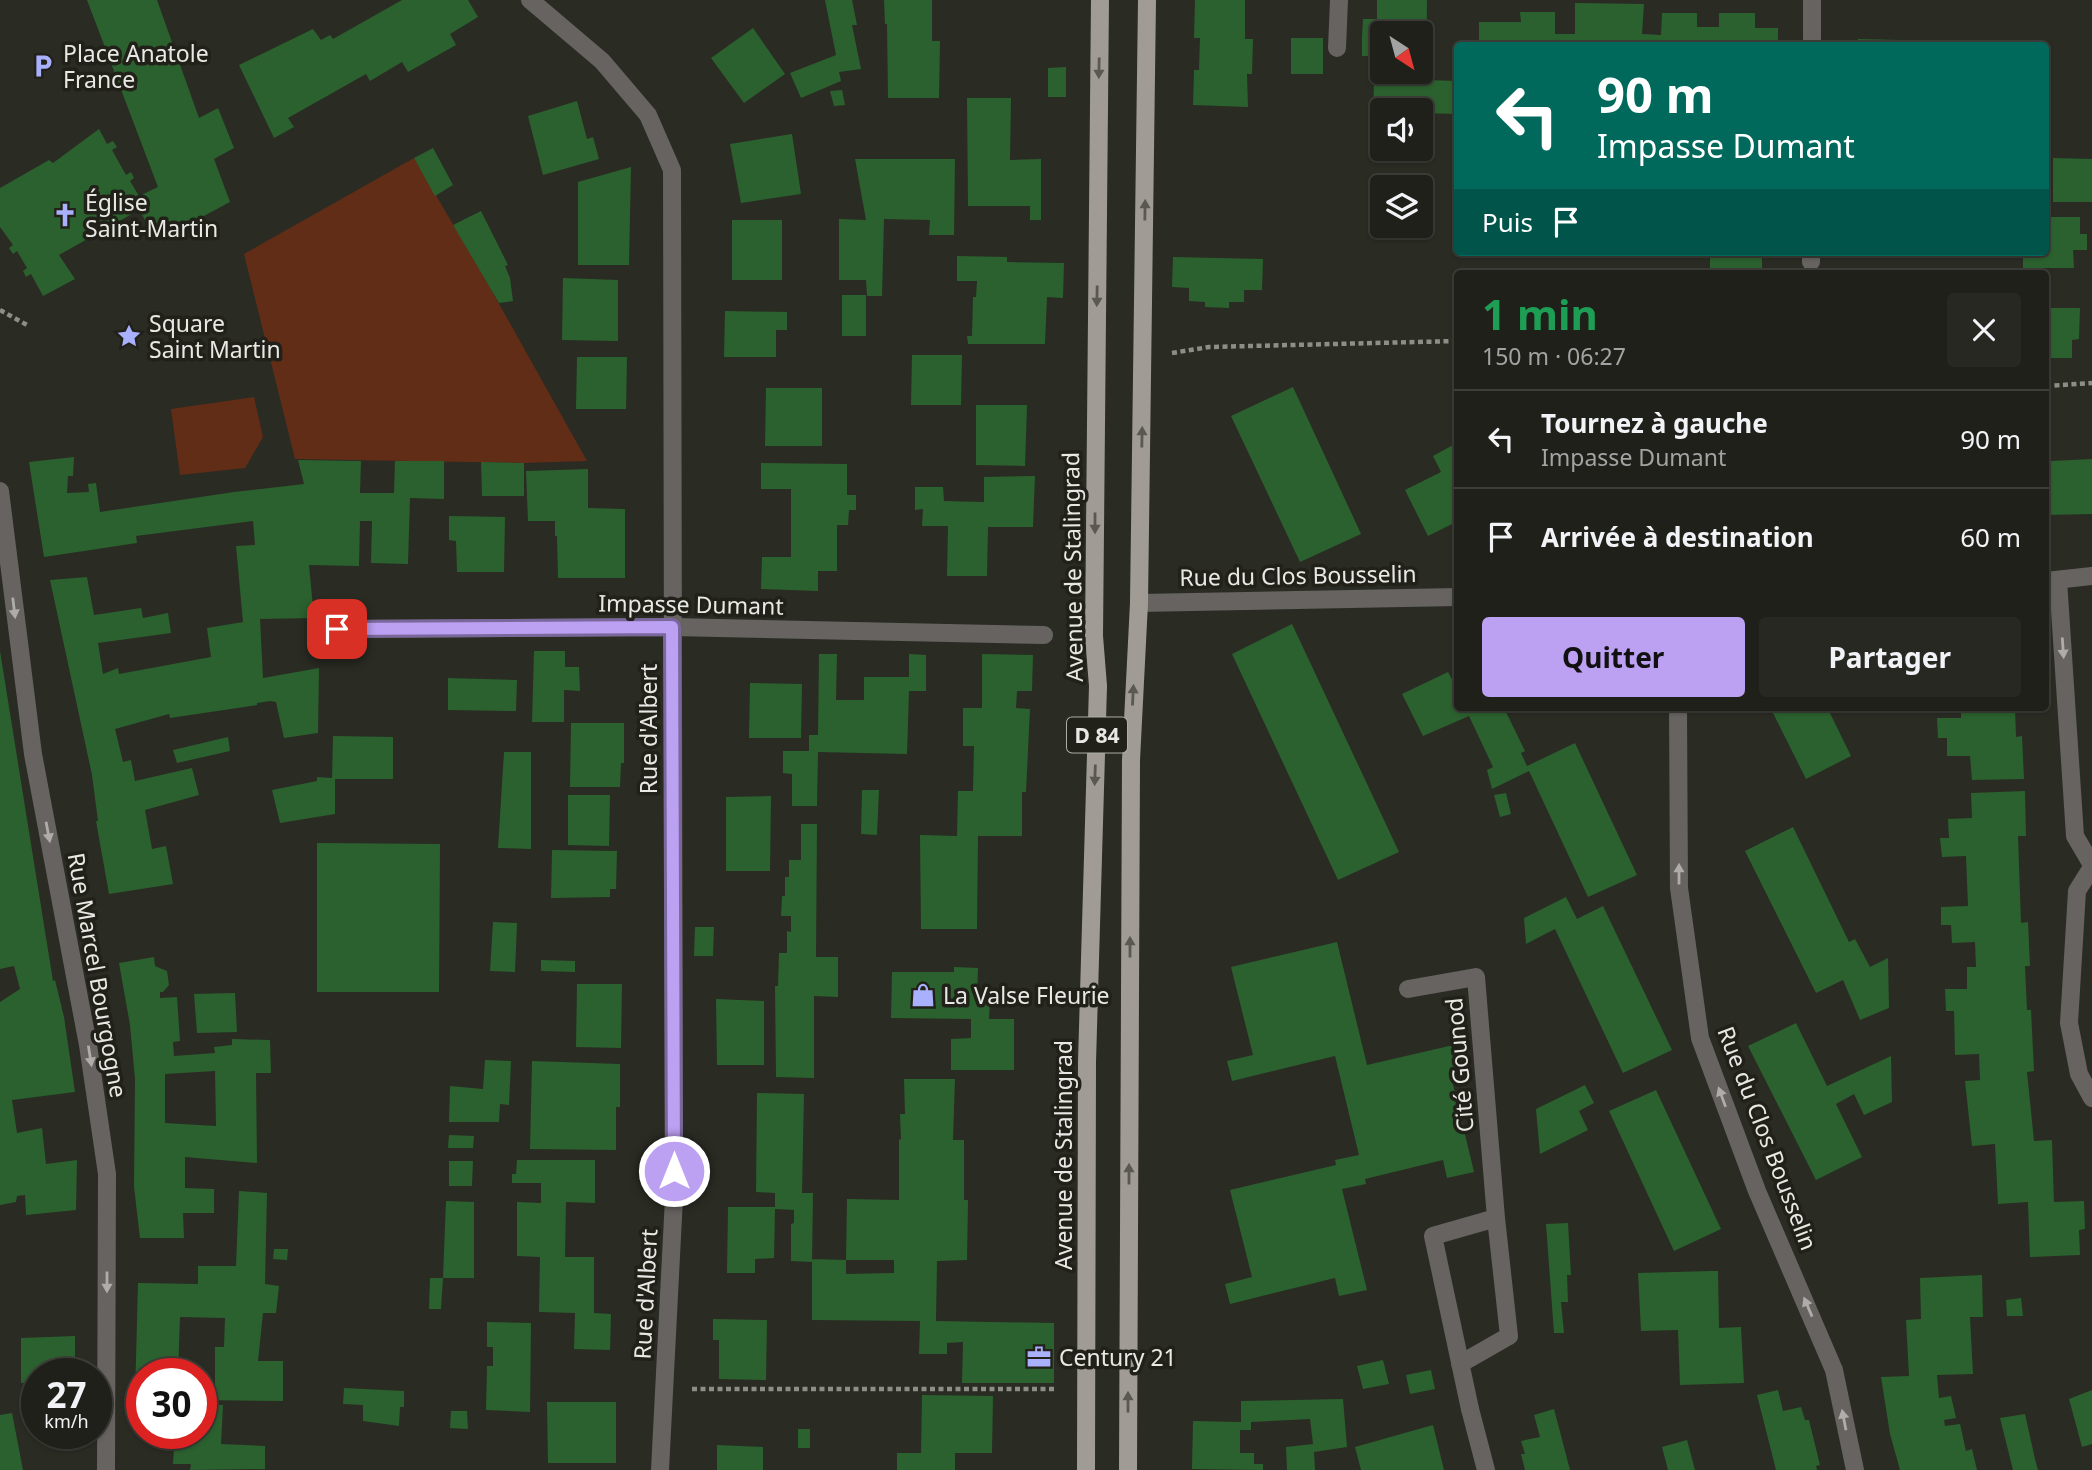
<!DOCTYPE html>
<html lang="fr">
<meta charset="utf-8">
<style>
body{margin:0;font-family:"Noto Sans",sans-serif;background:#282823;color:#f1f3f6;height:100vh;display:flex;flex-direction:column;font-size:26px;white-space:nowrap}
*{box-sizing:border-box;margin:0}
p{font-size:23px;color:#a2a3a2}
.icon{flex:none;width:38px;height:38px;fill:none;stroke:currentColor;stroke-width:2;stroke-linecap:round;stroke-linejoin:round}
.map{position:relative;flex:1;overflow:hidden}
.side{position:absolute;left:1454px;top:270px;width:595px;height:441px;display:flex;flex-direction:column;background:#20201a;border-radius:7px;box-shadow:0 2px 5px #0004,0 0 0 2px #3d3e39}
.side>*{flex:none}
.top-card{position:absolute;left:1454px;top:42px;width:595px;height:214px;border-radius:7px;box-shadow:0 2px 5px #0004,0 0 0 2px #3d3e39;background:#00695c;color:#fff;overflow:hidden}
.needle{width:46px;rotate:144deg}
.buttons{position:absolute;left:1370px;top:21px;display:grid;gap:14px}
.buttons a{display:grid;place-items:center;width:63px;height:63px;border-radius:7px;background:#20201a;box-shadow:0 2px 5px #0004,0 0 0 2px #3d3e39;font-size:35px}
.speed{position:absolute;left:21px;top:1358px;display:flex;gap:14px;font-size:35px;font-weight:700;text-align:center}
.speed>*{display:grid;place-content:center;width:91px;height:91px;border-radius:50%;background:#20201a;box-shadow:0 2px 5px #0004,0 0 0 2px #3d3e39;line-height:1}
.speed small{font-size:18px;font-weight:400}
.speed .limit{border:10px solid #d22;background:#fff;color:#111}
.pin{position:absolute;display:grid;place-items:center;width:60px;height:60px;color:#fff;margin:-30px;border-radius:14px;box-shadow:0 4px 10px #0006}
.me{position:absolute;width:77px;margin:-38px;rotate:0deg;stroke-linejoin:round;filter:drop-shadow(0 0 5px #0008)}
.turn{display:flex;align-items:center;gap:24px;height:147px;padding:0 28px;font-size:32px}
.turn .icon{width:91px;height:91px;stroke-width:2.5}
.turn b{display:block;font-size:49px;line-height:60px}
.then{display:flex;align-items:center;height:66px;padding:0 28px;background:#0003;gap:14px;font-size:26px}
.round{display:grid;place-items:center;flex:none;width:74px;height:74px;border-radius:7px;background:#282823}
.summary{display:flex;align-items:center;justify-content:space-between;height:119px;padding:0 28px}
h1{font-size:42px;font-weight:700;line-height:52px;color:#1e9e55}
.button{display:flex;gap:14px;margin-top:auto;padding:14px 28px}
.button a{flex:1;height:80px;border-radius:7px;background:#bca0f2;color:#111;font-size:28px;font-weight:700;line-height:80px;text-align:center}
.button a+a{background:#282823;color:#f1f3f6}
ul{padding:0;list-style:none}
li{display:flex;align-items:center;gap:21px;height:98px;padding:0 28px;border-top:2px solid #3d3e39}
li div{flex:1}
li b{display:block;font-size:26px}
li em{font-style:normal}
.map>svg:first-child{display:block}
.green{fill:#612d17}
.building{fill:#2b612e;fill-rule:evenodd}
.lines{fill:none;stroke-linecap:round;stroke-linejoin:round}
.path{stroke:#8d8e88;stroke-width:4.5;stroke-dasharray:5 3.5;stroke-linecap:butt}
.lane{stroke:#666360;stroke-width:18}
.street{stroke:#666360;stroke-width:18}
.primary{stroke:#a09c95;stroke-width:18}
.oneway{fill:#5a5851}
.oneway2{fill:#aeada9}
.route-casing{stroke:#7a689d;stroke-width:18}
.route{stroke:#bca0f2;stroke-width:12}
.labels{text-anchor:middle;dominant-baseline:central;stroke-width:7;stroke-linejoin:round;paint-order:stroke}
.shield{fill:#21211a;stroke:#acada7;stroke-width:2}
.shield-label{font-size:21px;font-weight:bold;fill:#e8e9e4}
.poi-label{font-size:23px;fill:#e8e9e4;stroke:#21211a;text-anchor:start}
.street-label{font-size:23px;fill:#e8e9e4;stroke:#21211a}
</style>
<div class="map">
<svg width="2092" height="1470" viewBox="0 0 2092 1470">
<rect width="100%" height="100%" fill="#2a2b23"/>
<path class="green" d="M414,158l70,119 103,184 -63,2 -229,-4 -51,-205z
M254,397l9,40 -18,31 -65,7 -9,-66z"/>
<path class="building" d="M87,0h70l42,118 19,-10 16,40 -20,11 16,43 -58,31 -5,-13 -16,10 -12,-20 -80,45 16,24 -32,17 -12,-22 -5,3 -3,-6 4,-3 -10,-17 -4,3 -4,-6 4,-3 -13,-18v-39l49,-28 4,3 46,-34 8,15 6,-3 4,6 -5,3 14,25 5,-3 3,6 -4,3 9,15 19,-9z
M402,0h66l10,17 -28,17 6,11 -48,27 -6,-10 -32,19 -4,-7 -78,44 6,9 -20,11 -35,-73 74,-36 8,11 9,-5 3,4z
M825,0h27l5,25h-5l9,44 -22,3 2,9 -40,17 -11,-25 46,-18z
M884,0h48v41h8l-1,57h-51l-1,-74h-2z
M1195,0h50v39h8l-1,35h-5l1,33 -55,-2 1,-35h5l1,-32h-6z
M1377,0h50l-1,80 32,1v33l-37,-1v-3l-48,2 2,-56h-13v-18l1,-19h14zM1382,33h39v39h-39z
M1575,3l69,1 -2,30 19,1 1,-22h35v14h22v-14h36v15h23v18h-299v-24h42l-1,-10h35v22h20z
M753,28l32,46 -41,29 -33,-45z
M1291,38h32v36h-32z
M1858,39l44,1v6h-44z
M1066,67v30h-18v-29z
M842,90l3,15 -11,1 -4,-15z
M967,98h44l-1,62 31,-1v61h-11v-14h-62z
M577,101l10,38 6,-2 6,22 -56,16 -15,-59z
M792,134l9,60 -60,9 -11,-59z
M433,148l20,37 -18,11 -21,-38z
M2053,158l39,1v43h-39z
M855,159h100l-1,76h-25l1,-15 -46,-1 -2,77h-15l-1,-16h-27v-61l27,1z
M631,167l-2,98h-51v-83z
M481,211l27,54 -3,1 5,12 3,23 -14,2 -46,-78z
M2046,217h34v17h7v16h-14l1,18h-51v-16h23z
M732,220h50v60h-50z
M1710,252h52v21h-52z
M1869,252h58v4l-58,-1z
M957,256l50,1v5l57,1 -1,35 -16,-1 -2,47h-77l-1,-8h5l1,-39h3l1,-16h-20z
M1173,257l90,2 -1,31h-18v12h-15v6l-24,-1v-5l-16,-1v-13l-17,-1z
M563,278l55,2v61l-56,-1z
M842,295h24v41h-24z
M2046,308h34l-1,31 -7,1v18h-26z
M725,311l62,1v18h-11v27h-52z
M912,355h50l-1,50h-50z
M577,357h50l-1,52h-50z
M1293,387l68,147 -61,28 -69,-146z
M766,388h56v58h-57z
M976,405h51l-2,61 -49,-1z
M2050,437l1,24 41,-2v55l-46,1v-77z
M1453,445l1,2 4,-1v75l-30,15 -23,-46 36,-18 -8,-16z
M74,457l-1,19h-5l-1,17 22,-1 -1,-8 8,-1 4,29 134,-20 70,-8 -6,-24 63,1 -1,32h34l1,-32h49v38l-34,-1 -2,66 -37,-1 1,-42h-12l-1,45 -50,-1 5,53 -54,1 3,59 56,-10 -1,65 -34,5 -8,-36 -6,-1 -13,2v2l-87,13 -1,-4 -54,15 8,33 8,-2 4,21 57,-13 7,27 -54,15 7,39 14,-3 7,38 -64,10 -13,-73h2l-6,-46 -42,-195 37,-3 7,38 47,-7 2,10 25,-5 3,20 -73,10 5,31 15,-6 1,6 92,-17 -4,-29 36,-6 -7,-76 19,-1 -2,-24 -117,15 1,7 -93,14 -15,-95z
M481,462l43,1v33h-42z
M761,463l86,1v31h9v15h-7l-1,15h-11v46h-19v20l-57,-2 1,-32h29v-68h-30z
M588,469v39l37,1v69h-67l-1,-42h-2v-15h-27l-2,-50z
M1035,476l-2,51h-45l-1,49h-40l1,-50h-26l1,-17 -8,1v-23h28l1,14 40,1v-25z
M449,516l56,1 -1,55h-47l-1,-31 -7,-1z
M1292,624l107,228 -61,28 -106,-226z
M0,651l53,330 2,-1 9,37 11,75 -63,8 5,33 25,-5 4,36 31,-4 -1,50 -50,5 -1,-20 -8,1 -1,6 -16,3v-203l20,-13 -6,-23 -14,3z
M534,651h31v16h14l1,24 -16,-1v32h-32z
M819,654h18l-1,46h28v-23h45v-23l17,1v36h-17l-2,63 -89,-2 -1,54h-25v-32l-9,-1v-22h26v-16h9z
M982,654l51,1 -1,36h-15l-1,17 14,1 -4,83h-4v44h-44l-1,93h-56l-1,-94 37,1 1,-45h15l1,-45h-11v-38h19z
M1448,672l10,18v17h59l-11,5 19,39 -4,2 6,13 48,-23 62,132 -49,22 -59,-126 -37,18 -5,-19 6,-3 -24,-51 -46,20 -21,-42z
M448,678l69,2 -1,31 -68,-1z
M750,683l52,1 -1,54h-52z
M1770,707h57l24,49 -45,23z
M1961,707h54l1,30 6,-1 2,43 -52,1 -2,-24h-23v-18h-9l-1,-20h24z
M571,723h53v40h-3l-1,24h-50z
M333,736l60,1v42h-58v35l-55,9 -8,-33 45,-9v-4l15,1z
M228,737l2,14 -53,12 -4,-13z
M504,752h27v97l-33,-1z
M862,790h17l-2,45 -16,-1z
M2025,791l1,45h-8l3,87 7,-1 2,44h-5l2,44h4l3,61 -7,1 7,69 18,-1 2,62 30,-1 1,28 -6,1 1,25 -50,2 -2,-55 -30,2 -3,-60 -23,2 -7,-65 15,-1 -1,-26 -24,1 -1,-44h-8l-1,-22h22v-22h9l-1,-25 -23,1 -1,-18h-10v-18l27,-1 -2,-50 -24,1 -2,-19h9l-1,-19 24,-1 -1,-25z
M1506,793l5,21 -11,3 -6,-22z
M568,795h42l-1,51 -41,-1z
M771,796l-1,75h-44v-74z
M801,824h16l-1,133h22v40l-24,-1v82l-38,-1 -1,-91h3l1,-33h8v-22l4,1v-16h-10l1,-20h3v-19h4v-17h12z
M1793,827l56,115 6,-3 15,28 18,-9 1,50 -29,12 -17,-40 -27,13 -71,-142z
M317,843l123,1 -1,148h-122z
M552,850l65,1 -1,38h-6v8l-59,1z
M1566,897l11,22 26,-13 69,144 -49,23 -68,-144 -29,15 -2,-26z
M493,922l24,1 -2,49 -25,-1z
M695,927h19l-1,29h-19z
M1337,942l30,123 95,-22 7,29 -18,4 23,96 -27,6 -4,-18 -78,19 1,5 -24,5 25,101 -28,6 -4,-18 -105,26 -5,-20 27,-7 -22,-87 106,-25 -1,-5 24,-5 -24,-99 -103,25 -5,-20 26,-6 -22,-88z
M154,957l1,9 12,5 2,14 -6,7h-3v6l17,-1 3,44 -7,1 1,14 41,-3 -1,-6 18,-2v-6l38,1 1,33h-15l1,90 -72,-6v31l29,1v24h-31l1,25h-44l-6,-51 1,-108 -5,-54 -11,-62zM215,1071l1,55 -51,-3v-49z
M541,960l34,1v11l-34,-1z
M954,967l24,1 -1,30 13,1 -1,20h25v51h-63v-31l20,-1v-19l-80,-1 1,-46h62z
M577,984h45l-1,64 -45,-1z
M235,993l2,39 -40,1 -3,-39z
M716,999l48,2v64h-47z
M1796,1023l31,63 64,-30 1,46 -28,13 -10,-21 -18,10 26,53 -46,23 -68,-134z
M485,1060l26,1 -2,44 -9,-1 -1,18h-50l1,-36 33,3z
M532,1061l88,3v43h-4v43l-86,-1z
M904,1079h51l-2,61h11v60h4l-1,60 -30,1 -1,60 118,2v60h-92l1,-41 -16,1v11h-28l1,-33 -108,-1v-61l34,1v14l48,-1v-13h-48l1,-61 52,1v-61l2,1 -1,-26h5z
M1585,1085l9,18 -15,8 9,19 -48,24 -4,-45z
M1656,1090l65,139 -47,22 -65,-140z
M757,1093l47,1 -2,99h11l-1,69 -21,-1v-37l3,-1v-13l-19,-1 -1,49 -19,1v14h-28l1,-66h47v-14l-19,-1z
M449,1135l25,1 -1,12h-25z
M517,1160h78v43l-29,-1 -1,55h29v56l17,1 -1,36 -36,-1 1,-36 -36,-1 1,-55 -23,-1v-54l24,1v-20h-29v-9h4z
M449,1161h24l-1,25h-23z
M239,1191l28,2 -2,91 14,2 -3,27h-13l-5,48h25v40l-82,-1v-15l14,1v-39h9l1,-29 -45,-1 -2,57h-36v24l-7,-1 3,-114 60,1v-18h38z
M446,1201l28,1v76h-31z
M1568,1223l3,52h-4l1,27h-7l3,31h-10l-8,-109z
M274,1249h14l-1,11 -14,-1z
M1711,1271h7l1,57 22,-1 3,56 -64,2 -2,-55 -37,1 -3,-58z
M1982,1275l1,42h-13l3,57 -36,1 2,23 12,-2 5,22 -12,2 1,6 15,-2 6,27 6,-2 5,21h-77l-10,-36 -9,-57 28,-1 -3,-56 15,-1 -1,-41z
M430,1278h13l-2,31h-12z
M2021,1298l2,18h-16l-1,-16z
M713,1319l54,1 -1,60 -47,-1v-39h-6z
M487,1322l44,1 -1,89 -44,-2 1,-44h6v-19h-6z
M75,1336v38h-38v8l-16,1v-45z
M1383,1360l6,24 -26,5 -6,-23z
M1431,1370l4,19 -25,5 -4,-19z
M344,1388l60,3v16h-4l-1,19 -36,-5v-16l-20,-1z
M1778,1390l5,21 18,-4 4,13h4l11,45 -4,1 1,4h-41l-19,-75z
M2092,1390v54l-10,3 -13,-48z
M922,1395l71,1 -1,57h-37v17h-58v-17h24z
M1343,1399l4,48 -33,5 1,18h-28l-1,-23 27,-3 -3,-25 -59,3v8h-11v23h14v11h9v6l-71,-1 1,-48 48,1v-21z
M547,1402h69v61h-68z
M201,1404l22,1 -2,39 44,2v23l-75,1 1,-6h-18l2,-31h26z
M1554,1409l16,61h-45l-4,-16h4l-4,-13 19,-4 -6,-22z
M451,1411h16l1,18 -18,-1z
M12,1413l11,57h-23v-55z
M2025,1414l10,45 3,11h-25l-13,-52z
M1433,1425l11,45h-83l-6,-23z
M798,1429h12v19h-12z
M1687,1440l8,30h-27l-6,-23z
M717,1445l46,2v23h-46z"/>
<g class="lines">
<path class="path" d="M0,310l27,15
M1172,353l37,-6 249,-6
M2046,386l46,-3
M692,1389h365"/>
<path class="lane" d="M2092,867l-15,24 -8,132 10,51 13,24
M1408,989l68,-12 20,241 13,118 -49,28
M1470,1409l-37,-173 63,-18"/>
<path class="street" d="M530,0l72,61 46,54 24,55 2,1028 -14,272
M1812,46v-46
M1337,48l2,-48
M1811,262v-10
M0,491l33,263 55,291 19,129 -1,296
M2058,580l17,256 17,29
M2046,581l46,-5
M1139,603l319,-6
M337,629l335,-2 372,8
M1678,707l1,181 21,150 57,153 77,179 21,100
M1470,1409l16,61"/>
<path class="primary" d="M1086,1470l1,-408 11,-376 -4,-50 6,-636
M1128,1470l3,-710 8,-157 8,-603"/>
</g>
<defs><path id="oneway-solid" d="M-6-.8H1V-3.2L6.5 0L1 3.2V.8H-6Z" transform="scale(1.75)"/></defs>
<g class="oneway">
<use href="#oneway-solid" transform="translate(1099 68) rotate(91)"/>
<use href="#oneway-solid" transform="translate(1145 210) rotate(-89)"/>
<use href="#oneway-solid" transform="translate(1097 296) rotate(91)"/>
<use href="#oneway-solid" transform="translate(1142 437) rotate(-89)"/>
<use href="#oneway-solid" transform="translate(1095 523) rotate(90)"/>
<use href="#oneway-solid" transform="translate(1133 695) rotate(-87)"/>
<use href="#oneway-solid" transform="translate(1095 775) rotate(92)"/>
<use href="#oneway-solid" transform="translate(1130 947) rotate(-90)"/>
<use href="#oneway-solid" transform="translate(1129 1174) rotate(-90)"/>
<use href="#oneway-solid" transform="translate(1128 1402) rotate(-90)"/>
</g>
<g class="oneway2">
<use href="#oneway-solid" transform="translate(14 608) rotate(83)"/>
<use href="#oneway-solid" transform="translate(2063 648) rotate(86)"/>
<use href="#oneway-solid" transform="translate(48 832) rotate(79)"/>
<use href="#oneway-solid" transform="translate(1679 874) rotate(-90)"/>
<use href="#oneway-solid" transform="translate(90 1056) rotate(81)"/>
<use href="#oneway-solid" transform="translate(1722 1097) rotate(-110)"/>
<use href="#oneway-solid" transform="translate(107 1282) rotate(90)"/>
<use href="#oneway-solid" transform="translate(1808 1307) rotate(-113)"/>
<use href="#oneway-solid" transform="translate(1844 1420) rotate(-101)"/>
</g>
<g class="lines">
<g class="route-casing">
<path id="route" d="M337,629l335,-2 2,544"/>
</g>
<use href="#route" class="route"/>
</g>
<defs>
<g id="parking-bare" transform="scale(1.89)"><path d="M-3.5-5.5H1a3.5 3.5 0 0 1 0 7H-1V5.5H-3.5ZM-1-3.4V-.6H.8a1.4 1.4 0 0 0 0-2.8Z" fill="#a9b0fc" stroke="#21211a" stroke-width="2.5" paint-order="stroke"/></g>
<g id="church-bare" transform="scale(1.89)"><path d="M-1.2-6h2.4v3.5h3.3v2.4h-3.3V6h-2.4V-.1h-3.3v-2.4h3.3Z" fill="#a9b0fc" stroke="#21211a" stroke-width="2.5" paint-order="stroke"/></g>
<g id="sight-bare" transform="scale(1.89)"><path d="M0-6L1.8-2.2L6-1.7L2.9 1.2L3.7 5.4L0 3.3L-3.7 5.4L-2.9 1.2L-6-1.7L-1.8-2.2Z" fill="#a9b0fc" stroke="#21211a" stroke-width="2.5" paint-order="stroke"/></g>
<g id="shop-bare" transform="scale(1.89)"><path d="M-5-2.5h2.3a2.7 3.5 0 0 1 5.4 0H5L5.5 6h-11ZM-1.5-2.5h3a1.5 2.3 0 0 0-3 0Z" fill="#a9b0fc" stroke="#21211a" stroke-width="2.5" paint-order="stroke"/></g>
<g id="office-bare" transform="scale(1.89)"><path d="M-6-3h4V-5.5h4V-3h4V5H-6ZM-1-4.5V-3h2v-1.5ZM-6 0V1H6V0Z" fill="#a9b0fc" stroke="#21211a" stroke-width="2.5" paint-order="stroke"/></g>
</defs>
<g fill-rule="evenodd">
<use href="#parking-bare" x="43" y="66"/>
<use href="#church-bare" x="65" y="215"/>
<use href="#sight-bare" x="129" y="336"/>
<use href="#shop-bare" x="923" y="995"/>
<use href="#office-bare" x="1039" y="1357"/>
</g>
<g class="labels">
<rect class="shield" x="1067" y="717.5" width="60" height="35" rx="5"/>
<g class="shield-label">
<text x="1097" y="735">D 84</text>
</g>
<g class="poi-label">
<text x="63" y="53">Place Anatole<tspan x="63" dy="26">France</tspan></text>
<text x="85" y="202">Église<tspan x="85" dy="26">Saint-Martin</tspan></text>
<text x="149" y="323">Square<tspan x="149" dy="26">Saint Martin</tspan></text>
<text x="943" y="995">La Valse Fleurie</text>
<text x="1059" y="1357">Century 21</text>
</g>
<g class="street-label">
<text transform="translate(1072 567) rotate(-91)">Avenue de Stalingrad</text>
<text transform="translate(1298 575) rotate(-1)">Rue du Clos Bousselin</text>
<text transform="translate(691 604) rotate(1)">Impasse Dumant</text>
<text transform="translate(648 729) rotate(-90)">Rue d'Albert</text>
<text transform="translate(98 975) rotate(80)">Rue Marcel Bourgogne</text>
<text transform="translate(1459 1065) rotate(-95)">Cité Gounod</text>
<text transform="translate(1768 1138) rotate(69)">Rue du Clos Bousselin</text>
<text transform="translate(1063 1155) rotate(-90)">Avenue de Stalingrad</text>
<text transform="translate(645 1294) rotate(-87)">Rue d'Albert</text>
</g>
</g>
</svg>
<div class="buttons">
<a><svg class="needle" viewBox="-14 -14 28 28"><path d="M0-13l5 13h-10z" fill="#e53935"/><path d="M0 13l5-13h-10z" fill="#a2a3a2"/></svg></a>
<a><svg class="icon" aria-label="sound" viewBox="0 0 24 24"><path d="M4 9h4l5-4v14l-5-4H4zM17 9q2 3 0 6"/></svg></a>
<a><svg class="icon" aria-label="layers" viewBox="0 0 24 24"><path d="M12 4l9 5-9 5-9-5zM3 14l9 5 9-5"/></svg></a>
</div>
<div class="speed"><div>27<small>km/h</small></div><div class="limit">30</div></div>
<div class="pin" style="left:337px;top:629px;background:#d93025"><svg class="icon" aria-label="arrive" viewBox="0 0 24 24"><path d="M6 21V4h12l-3 4 3 4H6"/></svg></div>
<svg class="me" style="left:674px;top:1171px" viewBox="-20 -20 40 40"><circle r="17" fill="#bca0f2" stroke="#fff" stroke-width="3"/><path d="M0-11L8 9 0 5-8 9z" fill="#fff"/></svg>
<div class="top-card">
<div class="turn"><svg class="icon" aria-label="left" viewBox="0 0 24 24"><path d="M17 20v-9H6M10 6l-5 5 5 5"/></svg><div><b>90 m</b>Impasse Dumant</div></div>
<div class="then">Puis<svg class="icon" aria-label="arrive" viewBox="0 0 24 24"><path d="M6 21V4h12l-3 4 3 4H6"/></svg></div>
</div>
<section class="side">
<div class="summary"><div><h1>1 min</h1><p>150 m · 06:27</p></div><a class="round"><svg class="icon" aria-label="close" viewBox="0 0 24 24"><path d="M6 6l12 12M18 6L6 18"/></svg></a></div>
<ul>
<li><svg class="icon" aria-label="left" viewBox="0 0 24 24"><path d="M17 20v-9H6M10 6l-5 5 5 5"/></svg><div><b>Tournez à gauche</b><p>Impasse Dumant</p></div><em>90 m</em></li>
<li><svg class="icon" aria-label="arrive" viewBox="0 0 24 24"><path d="M6 21V4h12l-3 4 3 4H6"/></svg><div><b>Arrivée à destination</b></div><em>60 m</em></li>
</ul>
<div class="button"><a>Quitter</a><a>Partager</a></div>
</section>
</div>
